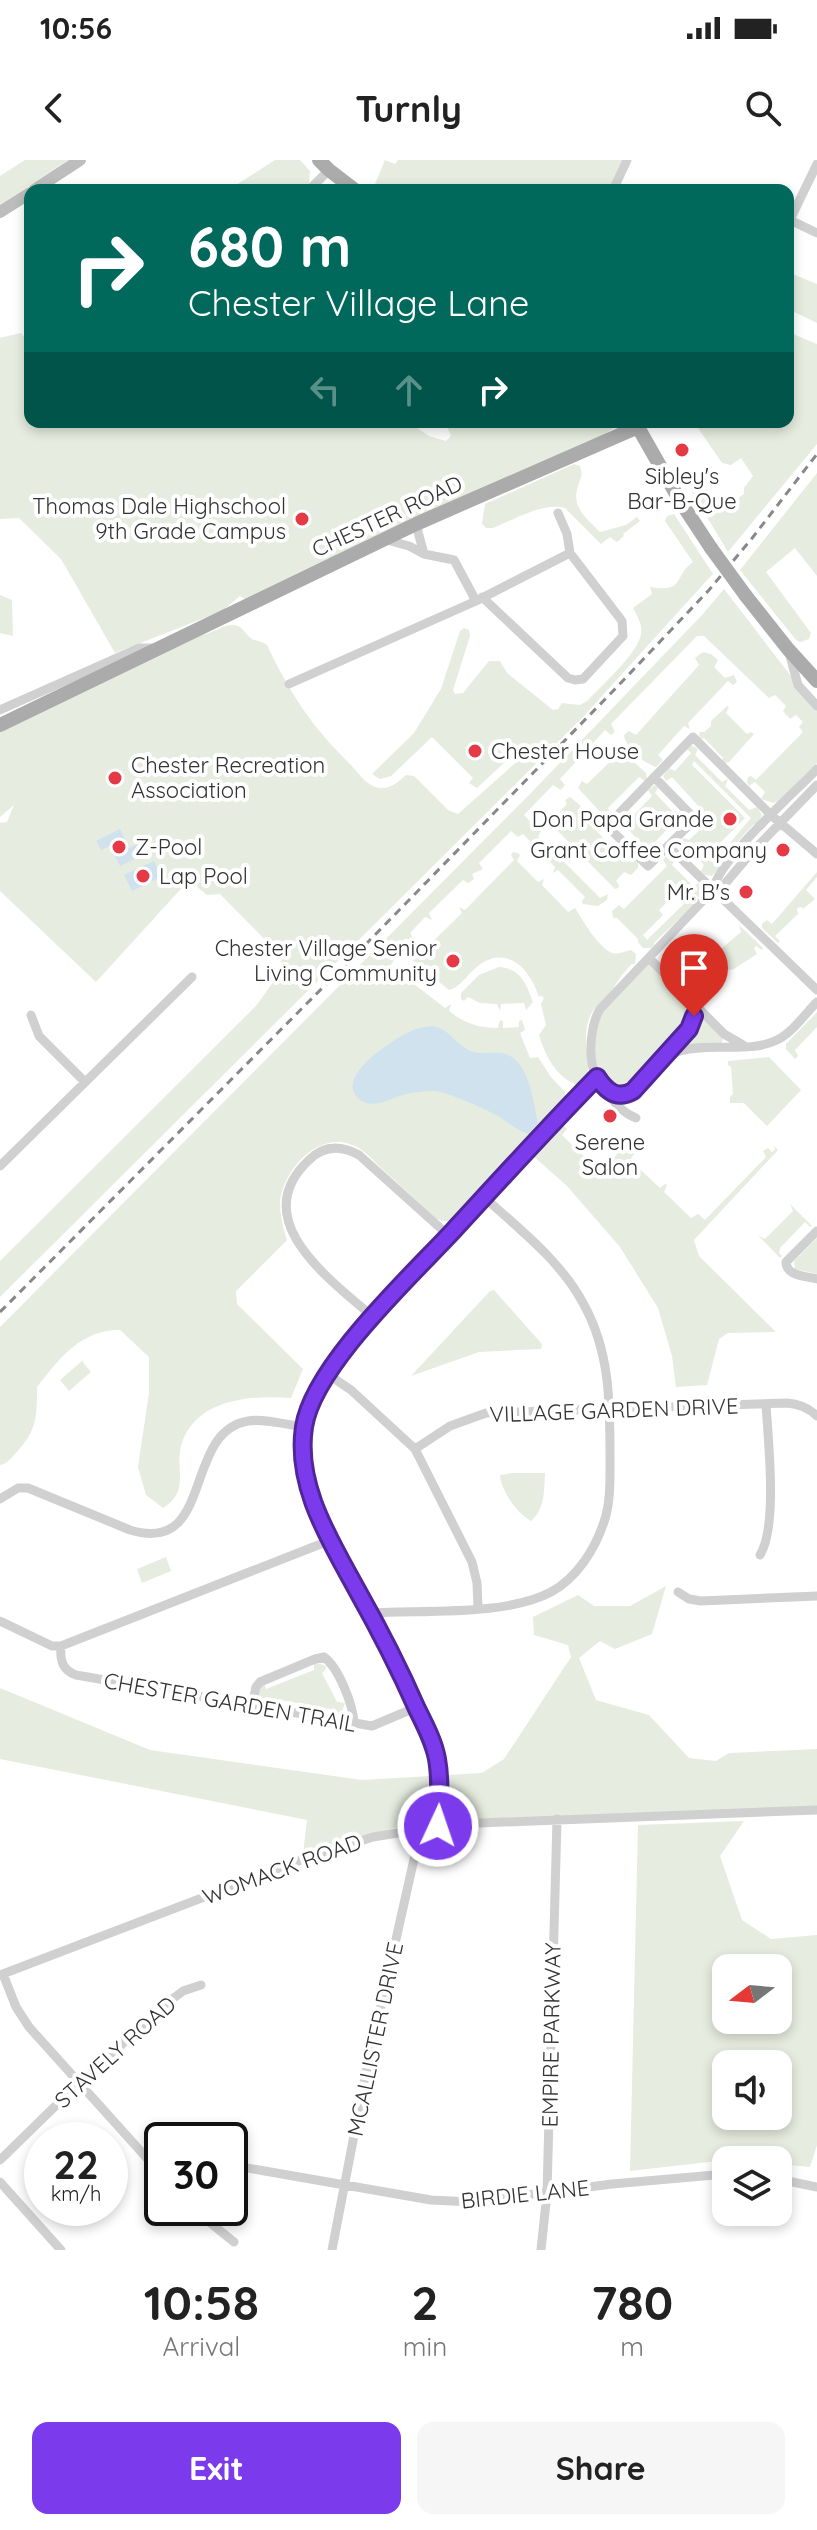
<!DOCTYPE html>
<style>
body{margin:0;font-family:Quicksand,sans-serif;background:#f6f6f6;color:#222;height:100vh;display:flex;flex-direction:column;font-size:30px;white-space:nowrap}
*{box-sizing:border-box;margin:0}
p{font-size:26px;color:#767676}
.icon{flex:none;width:44px;height:44px;fill:none;stroke:currentColor;stroke-width:2;stroke-linecap:round;stroke-linejoin:round}
.map{position:relative;height:2090px;overflow:hidden}
.panel{display:flex;flex-direction:column;background:#fff;flex:1}
.panel>*{flex:none}
.guide{position:absolute;left:24px;top:24px;width:770px;height:244px;border-radius:16px;box-shadow:0 4px 12px #0003;background:#00695c;color:#fff;overflow:hidden}
.needle{width:52px;rotate:254deg}
.tools{position:absolute;left:712px;top:1794px;display:grid;gap:16px}
.tools a{display:grid;place-items:center;width:80px;height:80px;border-radius:16px;background:#fff;box-shadow:0 4px 12px #0003;font-size:40px}
.speed{position:absolute;left:24px;top:1962px;display:flex;gap:16px;font-size:40px;font-weight:700;text-align:center}
.speed>*{display:grid;place-content:center;width:104px;height:104px;border-radius:50%;background:#fff;box-shadow:0 4px 12px #0003;line-height:1}
.speed small{font-size:20px;font-weight:400}
.speed .limit{border:4px solid #111;border-radius:12px;background:#fff;color:#111}
.pin{position:absolute;display:grid;place-items:center;width:68px;height:68px;color:#fff;margin:-82px -34px;border-radius:50% 50% 50% 0;rotate:-45deg;box-shadow:0 0 8px #0007}
.pin .icon{rotate:45deg}
.me{position:absolute;width:88px;margin:-44px;rotate:3deg;stroke-linejoin:round;filter:drop-shadow(0 0 6px #0008)}
.turn{display:flex;align-items:center;gap:28px;height:168px;padding:0 32px;font-size:36px}
.turn .icon{width:104px;height:104px;stroke-width:2.5}
.turn b{display:block;font-size:56px;line-height:68px}
.lanes{display:flex;align-items:center;height:76px;padding:0 32px;background:#0003;justify-content:center;gap:40px;direction:ltr}
.lanes .off{opacity:.35}
.eta{display:flex;justify-content:space-evenly;align-items:center;height:136px;text-align:center}
.eta b{font-size:48px;font-weight:700;line-height:56px}
.cta{display:flex;gap:16px;margin-top:auto;padding:16px 32px}
.cta a{flex:1;height:92px;border-radius:16px;background:#7c3aed;color:#fff;font-size:32px;font-weight:700;line-height:92px;text-align:center}
.cta a+a{background:#f6f6f6;color:#222}
.status{display:flex;justify-content:space-between;align-items:center;height:56px;padding:0 40px;background:#fff;direction:ltr}
.status svg{height:22px;fill:currentColor}
header{display:flex;justify-content:space-between;align-items:center;height:104px;padding:0 32px;background:#fff;font-size:36px;font-weight:700}
.map>svg:first-child{display:block}
.green{fill:#e6ecdf;fill-rule:evenodd}
.water{fill:#cfe2ee}
.lines{fill:none;stroke-linecap:round;stroke-linejoin:round}
.street{stroke:#d0d0d0;stroke-width:9}
.secondary{stroke:#bdbdbd;stroke-width:12}
.primary{stroke:#ababab;stroke-width:14}
.rail{stroke:#888;stroke-width:3;stroke-dasharray:8 6;stroke-linecap:butt}
.primary-bridge{stroke:#ababab;stroke-width:14}
.route-casing{stroke:#51269a;stroke-width:20}
.route{stroke:#7c3aed;stroke-width:14}
.poi-dot{fill:#e63946;stroke:#fff;stroke-width:3}
.labels{text-anchor:middle;dominant-baseline:central;stroke-width:8;stroke-linejoin:round;paint-order:stroke}
.poi-label{font-size:22px;fill:#333;stroke:#fff;text-anchor:end}
.street-label{font-size:22px;fill:#333;stroke:#fff}
</style>
<div class="status"><b>10:56</b><svg viewBox="0 0 49 12"><path d="M0 12V9h3v3zM5 12V6h3v6zM10 12V3h3v9zM15 12V0h3v12zM26 1h20v11H26zM47 4h2v5h-2z"/></svg></div>
<header><svg class="icon" aria-label="back" viewBox="0 0 24 24"><path d="M15 5l-7 7 7 7"/></svg>Turnly<svg class="icon" aria-label="search" viewBox="0 0 24 24"><circle cx="10" cy="10" r="6"/><path d="M15 15l6 6"/></svg></header>
<div class="map">
<svg width="817" height="2090" viewBox="0 0 817 2090">
<rect width="100%" height="100%" fill="#fff"/>
<path class="green" d="M25,0h43l-68,45v-29z
M275,0h25l10,11 -1,13 -8,6h-73z
M385,0l10,4 3,-4h224l-14,30h-229l-4,-6z
M788,112l29,12v39l-29,-14z
M21,173l9,11v78h378l21,14 17,5 5,-5 -6,-14h173l-1,4 -18,12 -352,162 -7,-4 -18,15 -107,42 -54,-94 -42,-41 -19,1v-181z
M793,174l24,10v100l-89,108 -41,-68 10,-8 25,34 22,-16v-6l9,-12 -12,-18 -10,7 -9,-2 -28,-41h94v-82z
M574,304l6,2c3,9 1,11 -2,20 -7,21 8,32 22,46l26,-7 11,-8 3,4 -17,13 1,2 -7,6 -7,-5 -9,7 -36,-36c-23,-6 -51,12 -72,20h-7l-4,-4 3,-20z
M817,313v103l-22,-28 -29,24 45,61 -2,6 -9,3 -4,-2 -56,-70z
M674,354l39,60 -4,4 -126,139 -583,580v-36l255,-254 25,-34 2,-16 -62,-63 -13,1 -18,-15 -93,102 -96,-91v-68l7,-1 7,-17 -14,12v-91l199,-91c12,0 22,-10 33,-10 11,-1 13,11 22,15 5,1 9,2 13,5 24,50 44,81 84,120 8,9 16,21 28,23 12,1 19,-6 27,-13l8,1 34,34 10,4 63,-56 -4,-5 -6,1 -14,-14 -4,4 12,11 1,6 -29,27 -8,-5 4,-5 -41,-41 -41,39 -11,3 -8,-5 42,-41 27,-44 19,-58 4,-3 5,2 1,6 -17,54 2,4 8,-1 26,-32h11l7,12 46,37 5,-1 4,-6 18,2 7,-4c15,-16 46,-43 53,-63 4,-11 -2,-21 -7,-30l19,-14 -2,-7c36,6 23,-11 43,-25l-28,-41 2,-5z
M724,429l93,121v53l-4,4 -35,34 -5,2 -12,-4 4,-7 -10,-10 -6,4 -2,-4 1,-5 3,-1 5,4 47,-48 -4,-5 4,-5 -7,-7 -6,4 -7,-8 3,-5 -11,-11 -6,3 -65,-62h-7l-86,88 4,8 -4,3 -6,-5 -45,49 5,6 -4,5 -8,-5 -29,30 12,13 3,-1 3,3 -4,6 62,62 8,-4 -1,6 -9,6 -15,-2 -1,-3 3,-4 -27,-27 -5,3 2,-6 -32,-33 -5,3 -7,-6 -32,32 4,6 -11,5 2,5 -6,4 -5,-3 -34,33 3,7 -7,-3 -15,16 3,5 -3,3 -4,-3 -15,15 4,5 -4,7 1,2 53,41 6,-4 -2,7c15,12 30,17 49,17l2,-8 3,1v7l16,-1v-6l3,-1 3,10 -5,3 10,25 8,-1 13,20 14,15v9l-4,1 -31,38 -18,16 -57,63c-8,4 -13,3 -20,-1 -18,-17 -36,-34 -55,-51 -7,-7 -14,-15 -23,-20 -36,-19 -74,21 -77,56 0,12 3,25 7,37l-51,51 1,13 66,65 -12,29c-41,-3 -97,1 -110,48 -6,25 9,45 -18,62l-17,-13 -8,-28 11,-74v-36l-29,-27c-40,0 -60,28 -83,57 0,30 0,43 -21,66 -6,6 -8,10 -16,12v-138l530,-533 173,-180z
M0,435l12,5 1,36 -13,-3z
M703,492l8,2 7,6 -4,7 11,11 9,-3 3,7 -4,3 -5,-4 -40,42 2,6 -6,-3 -26,29 5,5 -7,7c-11,-3 -31,-20 -32,-32l5,-4 7,4 63,-70 -4,-7z
M727,546l2,1 -3,6 21,21 4,-2 3,2 -25,28 -4,1 -3,-2 1,-3 -19,-20 -3,1 -2,-4 1,-3h4l7,-6v-5z
M691,585l7,4 -3,6 27,27 6,-3 -3,7 24,24 8,-3 5,8 -4,8 -5,2 -27,29v6l-14,16 -7,-1 -4,-4 3,-6 -17,-17 -5,4 -5,-6 7,-8 5,2 14,-13 -6,-15 3,-4 -28,-31 -6,4 -3,-5 6,-8 6,3 16,-18 -4,-4zM694,601l57,57 -28,33 -7,13 -8,-9 37,-37 -53,-53z
M614,588l7,2 25,23 1,6 -2,2 -6,-4 -31,31 3,8 -6,1 -27,-29 4,-7 5,3 28,-27 -4,-5z
M655,625l3,3 -3,5 23,24 6,-4 3,4 -6,7 -5,-4 -24,25 4,5 -10,7 -7,-7 3,-6 -18,-19 -6,3 -3,-2 7,-9 6,4 24,-25 -4,-6z
M570,637l11,9 -4,6 51,50 5,-3 5,3v6l-7,7 -7,-3 -8,9 3,4 -1,3 -3,1 -67,-68 -1,-2 6,-1 14,-14 -2,-4z
M513,692l5,1 2,2 -3,6 21,21 6,-3 -2,6 26,27 7,-4c9,14 22,38 37,45 7,2 13,-2 19,-3l5,4 -1,10h-3c-7,7 -11,12 -16,20 -13,21 -28,20 -30,52 -1,13 3,26 2,38l-10,11c-21,-6 -33,-30 -39,-50l7,-10 -5,-21 3,-6 -3,-3 -2,2c-9,-28 -32,-53 -61,-31 -10,7 -17,21 -29,24l-38,-31 2,-5 5,2 44,-43 -3,-6 6,3 49,-50 -3,-5z
M666,696l7,1 2,3 -3,5 21,21 6,-3 3,9c-12,20 -32,34 -48,51v2l-3,3h-8l-5,-6v-3l-21,-21h-4l-1,-7 7,-6 5,4 43,-43 -4,-6zM684,725l10,9 -47,46 -4,-5 20,-20 -4,-5z
M817,712v5l-11,13 9,9 -12,10 -1,-2 -5,1 1,6 -23,22 5,5 -2,2 -16,-15v-4l5,-4 5,4z
M739,765l24,23 -1,2 -6,-4 -2,2 3,6 -23,15 -6,1 -13,-16 26,-22z
M649,798l36,36 8,30 -60,67 -23,1 -16,-22 2,-54z
M499,807c22,2 27,16 34,35l-7,8 -2,-7 -23,1 -1,7 -3,-7 -17,-1 -12,-6 -4,4 -3,-2v-6l18,-18z
M817,852v15l-22,23 3,6 -3,3 -9,-10v-5z
M698,853l25,26 -2,5 -34,2 -5,-2z
M769,897l32,33 -34,36 -23,-23h-14v-6l3,-3 -2,-27 -3,-2v-4z
M562,964l5,5 -5,6 37,36 16,-12v-3l5,-5 5,2 5,-4 4,5 -4,6 30,28 5,-4 2,1 -3,7 27,26 7,-4 7,6 61,-63 -3,-6 5,-3 4,4 3,-3 -2,-4 5,5 -84,90 5,16 77,76 -48,1 -9,6 -12,46 -31,2 -4,-31 -14,-48 -38,-61 -53,-61 -36,-32 23,-28z
M790,1044l22,22 -2,1 -5,-5 -25,26 -1,5 3,3 -2,2 -22,-23 7,4 28,-28z
M817,1078v36l-22,-5 -1,-8z
M494,1130l48,54 -1,5 -62,3 -68,24 79,-85z
M82,1201l9,11 -22,19 -9,-11z
M514,1313h31c-1,18 0,36 -14,48 -14,-8 -30,-30 -31,-46z
M166,1397l5,14 -29,12 -5,-14z
M666,1426l-14,48 -37,15 -15,-8 -21,17 17,42 53,15 40,43 27,3 13,-8 88,-4v61l-396,17 -12,-3 -106,30 4,-34 -307,-61v-71l150,62 212,30 120,-7 22,-14 67,-102 -3,-12 -34,-10 -1,-18 45,-22 16,11h36z
M314,1502l12,4 -1,5 -3,2 15,29 8,1 -4,11 -11,2v-7l-61,-11 -3,6 -6,-2 -3,-5 1,-11 6,-2 2,5 48,-19z
M744,1661l-24,35 22,64 29,19 46,-4v210l-7,22 -32,-3v-4h-52l-96,11 8,-346zM778,1808v52h-52v-52zM778,1904v52h-52v-52z"/>
<path class="water" d="M120,669l9,19 13,-6 6,11 -28,13 -10,-20 -9,4 -5,-9z
M154,701l7,16 -29,14 -8,-16z
M433,866c15,3 22,16 35,24 11,5 19,2 31,3 30,1 34,48 39,70l-10,11c-12,-4 -21,-13 -32,-19 -13,-7 -48,-23 -62,-24 -10,0 -21,1 -31,4 -12,3 -28,14 -41,6 -33,-21 30,-61 47,-69 8,-4 15,-5 24,-6z"/>
<g class="lines">
<path class="street" d="M309,30l20,-20
M613,30l14,-30
M790,60l27,13
M788,64l29,-60
M558,353l9,21 3,19
M416,364l8,30
M387,380l22,6 15,8 30,6 22,41 94,-48 52,68 1,15 -40,43 -8,1 -7,-2 -86,-81
M789,492l9,33 19,21
M289,524l187,-83
M0,550l139,-62h14
M654,617l41,42 -27,27
M817,625l-65,67 -29,34 -10,4 -113,119c-13,21 -16,80 17,86 21,4 41,-37 63,-44 31,-9 68,3 97,-11 16,-8 28,-26 40,-38
M817,694l-46,-39 -78,-78 -86,89 41,40 20,-20 149,144
M713,730c6,-31 80,-96 104,-121
M649,798l75,76 19,11
M31,855l8,21 46,46
M666,895c15,-20 36,-27 23,-54
M607,931c7,12 16,22 29,27
M0,1006l192,-189
M817,1071l-31,31c0,14 20,14 31,17
M373,1157c-42,-37 -128,-97 -64,-157 15,-15 32,-15 50,-5l89,80
M326,1213l25,17 64,59 57,113 5,21 1,25
M415,1289l35,-23 36,-13 301,-10c12,1 21,4 30,13
M0,1339l18,-11h10l102,42c85,26 52,-98 118,-109 17,-3 39,4 56,6
M760,1395c18,-29 8,-115 6,-151
M678,1432l11,7 12,2 116,-5
M372,1453c52,-3 134,3 179,-21 26,-14 44,-43 53,-70 7,-20 6,-45 6,-66 0,-54 0,-105 -27,-153 -23,-43 -64,-74 -99,-106
M0,1461l52,25h9l270,-106
M61,1486c-1,14 1,24 15,29l296,51 45,-19
M252,1545l4,-18 4,-5 55,-23 9,-2c15,11 29,48 30,66
M438,1666l1,-53 -8,-33 -59,-127 -14,-22 -48,-98 -7,-21 -1,-24 5,-35 8,-21 20,-30 75,-85 187,-200
M3,1814l13,33 13,20 133,148
M0,1815l301,-115 72,-23 80,-13 364,-14
M0,2000l80,-78 91,-82 12,-9 18,-6
M230,2005l201,35 41,2 140,-18 114,-10
M778,2019l39,8
M0,2022l61,68
M192,2048l42,34
M332,2090l34,-177 55,-245
M541,2090l6,-57 10,-374"/>
<path class="secondary" d="M34,30l46,-30
M0,52l30,-19"/>
<path class="primary" d="M319,0l10,10 26,20
M635,262l45,79 31,47
M746,436l42,53 29,32
M0,565l416,-201 222,-97"/>
<path class="rail" d="M0,1152l369,-371 247,-253 93,-98 44,-53 64,-83"/>
<path class="primary-bridge" d="M711,388l35,48"/>
</g>
<g class="lines">
<g class="route-casing">
<path id="route" d="M438,1666c1,-22 3,-45 -1,-67 -3,-17 -12,-34 -20,-50 -18,-41 -38,-80 -60,-119 -27,-50 -62,-104 -53,-163 9,-60 106,-150 148,-195 48,-52 95,-104 145,-155 9,14 20,23 36,14l56,-62 5,-13"/>
</g>
<use href="#route" class="route"/>
</g>
<g class="poi-dot">
<circle cx="682" cy="290" r="8"/>
<circle cx="302" cy="359" r="8"/>
<circle cx="475" cy="591" r="8"/>
<circle cx="115" cy="618" r="8"/>
<circle cx="730" cy="659" r="8"/>
<circle cx="119" cy="687" r="8"/>
<circle cx="783" cy="690" r="8"/>
<circle cx="143" cy="716" r="8"/>
<circle cx="746" cy="732" r="8"/>
<circle cx="453" cy="801" r="8"/>
<circle cx="610" cy="956" r="8"/>
</g>
<g class="labels">
<g class="poi-label">
<text x="682" y="316" text-anchor="middle">Sibley's<tspan x="682" dy="25">Bar-B-Que</tspan></text>
<text x="286" y="346">Thomas Dale Highschool<tspan x="286" dy="25">9th Grade Campus</tspan></text>
<text x="491" y="591" text-anchor="start">Chester House</text>
<text x="131" y="605" text-anchor="start">Chester Recreation<tspan x="131" dy="25">Association</tspan></text>
<text x="714" y="659">Don Papa Grande</text>
<text x="135" y="687" text-anchor="start">Z-Pool</text>
<text x="767" y="690">Grant Coffee Company</text>
<text x="159" y="716" text-anchor="start">Lap Pool</text>
<text x="730" y="732">Mr. B's</text>
<text x="437" y="788">Chester Village Senior<tspan x="437" dy="25">Living Community</tspan></text>
<text x="610" y="982" text-anchor="middle">Serene<tspan x="610" dy="25">Salon</tspan></text>
</g>
<g class="street-label">
<text transform="translate(387 356) rotate(-25)">CHESTER ROAD</text>
<text transform="translate(614 1250) rotate(-2)">VILLAGE GARDEN DRIVE</text>
<text transform="translate(230 1542) rotate(10)">CHESTER GARDEN TRAIL</text>
<text transform="translate(282 1709) rotate(-20)">WOMACK ROAD</text>
<text transform="translate(551 1875) rotate(-89)">EMPIRE PARKWAY</text>
<text transform="translate(375 1879) rotate(-78)">MCALLISTER DRIVE</text>
<text transform="translate(115 1892) rotate(-42)">STAVELY ROAD</text>
<text transform="translate(525 2034) rotate(-6)">BIRDIE LANE</text>
</g>
</g>
</svg>
<div class="tools">
<a><svg class="needle" viewBox="-14 -14 28 28"><path d="M0-13l5 13h-10z" fill="#e53935"/><path d="M0 13l5-13h-10z" fill="#767676"/></svg></a>
<a><svg class="icon" aria-label="sound" viewBox="0 0 24 24"><path d="M4 9h4l5-4v14l-5-4H4zM17 9q2 3 0 6"/></svg></a>
<a><svg class="icon" aria-label="layers" viewBox="0 0 24 24"><path d="M12 4l9 5-9 5-9-5zM3 14l9 5 9-5"/></svg></a>
</div>
<div class="speed"><div>22<small>km/h</small></div><div class="limit">30</div></div>
<div class="pin" style="left:694px;top:856px;background:#d93025"><svg class="icon" aria-label="arrive" viewBox="0 0 24 24"><path d="M6 21V4h12l-3 4 3 4H6"/></svg></div>
<svg class="me" style="left:438px;top:1666px" viewBox="-20 -20 40 40"><circle r="17" fill="#7c3aed" stroke="#fff" stroke-width="3"/><path d="M0-11L8 9 0 5-8 9z" fill="#fff"/></svg>
<div class="guide">
<div class="turn"><svg class="icon" aria-label="right" viewBox="0 0 24 24"><path d="M7 20v-9h11M14 6l5 5-5 5"/></svg><div><b>680 m</b>Chester Village Lane</div></div>
<div class="lanes"><svg class="icon off" aria-label="left" viewBox="0 0 24 24"><path d="M17 20v-9H6M10 6l-5 5 5 5"/></svg><svg class="icon off" aria-label="ahead" viewBox="0 0 24 24"><path d="M12 20V5M6 11l6-6 6 6"/></svg><svg class="icon" aria-label="right" viewBox="0 0 24 24"><path d="M7 20v-9h11M14 6l5 5-5 5"/></svg></div>
</div>
</div>
<section class="panel">
<div class="eta">
<div><b>10:58</b><p>Arrival</p></div>
<div><b>2</b><p>min</p></div>
<div><b>780</b><p>m</p></div>
</div>
<div class="cta"><a>Exit</a><a>Share</a></div>
</section>
